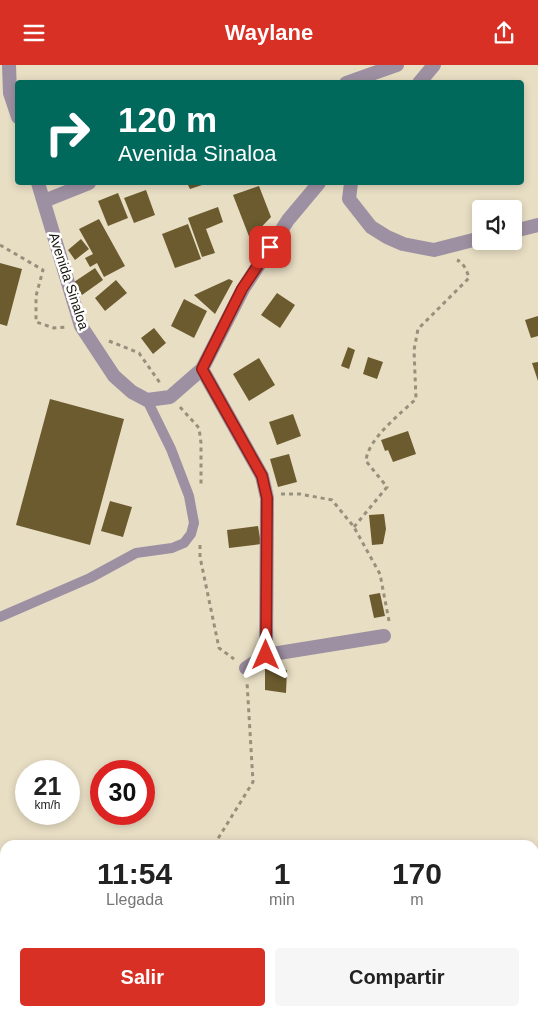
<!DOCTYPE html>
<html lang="es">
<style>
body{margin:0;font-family:Helvetica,sans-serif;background:#f6f6f6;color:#222;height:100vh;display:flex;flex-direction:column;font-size:19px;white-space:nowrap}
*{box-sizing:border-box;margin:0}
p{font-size:16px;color:#767676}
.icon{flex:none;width:28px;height:28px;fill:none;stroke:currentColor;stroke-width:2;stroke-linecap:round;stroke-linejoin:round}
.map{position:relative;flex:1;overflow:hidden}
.side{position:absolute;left:0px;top:775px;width:539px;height:176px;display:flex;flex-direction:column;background:#fff;border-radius:15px 15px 0 0;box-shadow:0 2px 8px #0003}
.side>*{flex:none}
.hud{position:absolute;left:15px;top:15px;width:509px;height:105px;border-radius:5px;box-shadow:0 2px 8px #0003;background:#00695c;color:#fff;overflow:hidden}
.controls{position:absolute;left:472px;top:135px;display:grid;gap:10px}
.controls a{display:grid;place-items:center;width:50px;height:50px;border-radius:5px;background:#fff;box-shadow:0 2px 8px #0003;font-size:25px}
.speed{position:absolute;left:15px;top:695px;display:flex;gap:10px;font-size:25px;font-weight:700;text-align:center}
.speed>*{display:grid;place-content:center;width:65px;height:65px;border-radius:50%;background:#fff;box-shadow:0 2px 8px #0003;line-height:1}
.speed small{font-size:12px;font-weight:400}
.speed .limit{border:8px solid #d22;background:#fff;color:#111}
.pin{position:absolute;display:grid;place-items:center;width:42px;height:42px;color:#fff;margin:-21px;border-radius:10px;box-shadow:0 2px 8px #0006}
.me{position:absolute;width:55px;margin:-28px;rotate:0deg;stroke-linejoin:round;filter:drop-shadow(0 0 4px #0008)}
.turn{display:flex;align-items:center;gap:18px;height:105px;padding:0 20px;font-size:22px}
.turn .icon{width:65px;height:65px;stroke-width:2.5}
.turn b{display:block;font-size:35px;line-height:42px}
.eta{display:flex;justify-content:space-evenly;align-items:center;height:85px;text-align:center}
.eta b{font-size:30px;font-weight:700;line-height:35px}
.button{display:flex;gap:10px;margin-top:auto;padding:10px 20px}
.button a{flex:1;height:58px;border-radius:5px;background:#d93025;color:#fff;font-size:20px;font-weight:700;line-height:58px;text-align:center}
.button a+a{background:#f6f6f6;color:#222}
header{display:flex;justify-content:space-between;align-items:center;height:65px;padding:0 20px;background:#d93025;color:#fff;font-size:22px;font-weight:700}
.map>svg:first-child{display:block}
.building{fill:#6c5b2e}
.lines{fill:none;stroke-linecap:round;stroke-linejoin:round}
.path{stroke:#97907c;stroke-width:3;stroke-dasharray:4 4;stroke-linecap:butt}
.service{stroke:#9d90a2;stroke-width:10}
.minor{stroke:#9d90a2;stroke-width:14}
.route-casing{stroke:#8d1f18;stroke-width:12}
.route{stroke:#d93025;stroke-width:9}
.labels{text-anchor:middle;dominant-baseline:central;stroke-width:5;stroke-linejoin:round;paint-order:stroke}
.street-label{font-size:14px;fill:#16130a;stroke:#fff}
</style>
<header><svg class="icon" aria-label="menu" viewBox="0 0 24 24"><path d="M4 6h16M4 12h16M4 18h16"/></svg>Waylane<svg class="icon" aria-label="share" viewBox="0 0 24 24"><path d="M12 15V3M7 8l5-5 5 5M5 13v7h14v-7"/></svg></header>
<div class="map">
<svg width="538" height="951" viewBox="0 0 538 951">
<rect width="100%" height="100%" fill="#e8dec4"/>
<path class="building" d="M187,118h15v2l-12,4z
M259,121l12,31 -21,22 -17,-44z
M146,125l9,25 -21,8 -10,-25z
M118,128l10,25 -20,8 -10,-25z
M218,142l5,15 -17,7 9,24 -13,4 -14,-39z
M99,154l26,47 -21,11 -7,-14 -7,4 -5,-9 8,-4 -14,-25z
M188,159l13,35 -26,9 -13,-34z
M81,174l8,10 -14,11 -7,-10z
M0,198l22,6 -15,57 -7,-2z
M95,203l8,12 -21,15 -8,-13z
M229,214l4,2 -18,33 -21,-19z
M116,215l11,13 -22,18 -10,-13z
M277,228l18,12 -15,23 -19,-13z
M184,234l23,12 -13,27 -23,-12z
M538,251v20l-7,2 -6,-18z
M154,263l12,15 -13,11 -12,-16z
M348,282l7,3 -6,19 -8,-3z
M368,292l15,5 -6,17 -14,-5z
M259,293l16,27 -26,16 -16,-27z
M538,297v19l-6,-18z
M50,334l74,20 -34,126 -74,-20z
M293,349l8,22 -24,9 -8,-23z
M408,366l8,23 -23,8 -5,-12 -3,1 -4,-11z
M289,389l8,28 -19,5 -8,-28z
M110,436l22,6 -9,30 -22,-6z
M384,449l2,15 -3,15 -11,1 -3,-30z
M258,461l3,18 -32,4 -2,-18z
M380,528l5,23 -11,2 -5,-23z
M265,603l22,2 -1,23 -21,-3z"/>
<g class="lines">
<path class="path" d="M0,180l43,25 -7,26v26l18,6 13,-1
M109,276l30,12 21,30
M180,342l19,21 2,15v43
M281,429h19l32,6 22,27 26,47 9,47
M354,462l33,-40 -21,-26c1,-21 35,-48 50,-62l-2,-49 4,-21 51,-51c-2,-7 -5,-15 -12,-18
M200,480v12l19,91 15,11
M214,780l39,-63 -6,-100"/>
<path class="service" d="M0,552l90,-39 46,-25 36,-5 12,-5 7,-9 3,-11 -5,-27 -18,-47 -24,-49"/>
<path class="minor" d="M9,0l1,28 8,24
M346,18l51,-18
M419,18l15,-18
M38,118l43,143 33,50 18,16 15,8 23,-3 32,-28 41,-80 45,-69 31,-37
M351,118l-2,16 22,28 16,10 16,7 31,6 47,-12
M44,136l45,-18
M514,166l24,-6
M202,304l60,107 5,22 -1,157
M246,603l20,-13 118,-19"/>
</g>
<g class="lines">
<g class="route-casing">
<path id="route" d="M266,590l1,-157 -5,-22 -60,-107 40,-80 28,-42"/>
</g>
<use href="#route" class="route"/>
</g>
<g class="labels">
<g class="street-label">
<text transform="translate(69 216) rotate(72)">Avenida Sinaloa</text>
</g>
</g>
</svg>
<div class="controls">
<a><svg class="icon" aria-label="sound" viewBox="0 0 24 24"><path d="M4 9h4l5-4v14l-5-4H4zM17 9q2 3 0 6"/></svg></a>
</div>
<div class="speed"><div>21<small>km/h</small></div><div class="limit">30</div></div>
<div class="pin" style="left:270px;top:182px;background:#d93025"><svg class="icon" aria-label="arrive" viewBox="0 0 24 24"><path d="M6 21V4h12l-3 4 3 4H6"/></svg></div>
<svg class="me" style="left:266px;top:590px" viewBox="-20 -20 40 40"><path d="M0-17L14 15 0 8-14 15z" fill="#d93025" stroke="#fff" stroke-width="4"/></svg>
<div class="hud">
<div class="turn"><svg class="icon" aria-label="right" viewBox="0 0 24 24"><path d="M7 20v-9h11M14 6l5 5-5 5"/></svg><div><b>120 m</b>Avenida Sinaloa</div></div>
</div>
<section class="side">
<div class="eta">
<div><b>11:54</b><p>Llegada</p></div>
<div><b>1</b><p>min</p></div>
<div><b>170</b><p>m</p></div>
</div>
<div class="button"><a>Salir</a><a>Compartir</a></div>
</section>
</div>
